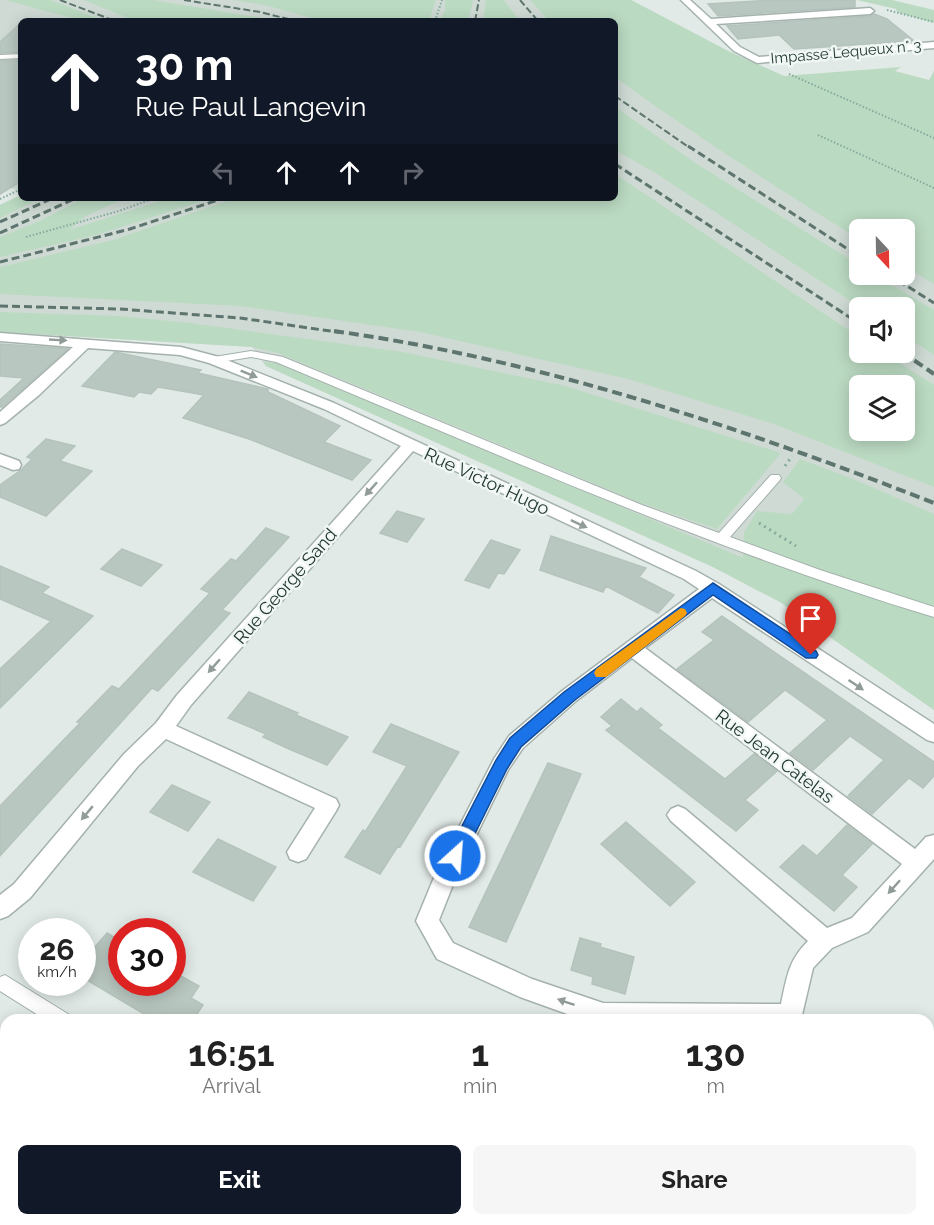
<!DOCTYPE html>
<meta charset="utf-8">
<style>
body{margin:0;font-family:Raleway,sans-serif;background:#f6f6f6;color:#222;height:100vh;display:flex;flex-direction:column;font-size:22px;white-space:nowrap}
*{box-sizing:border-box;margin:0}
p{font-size:20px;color:#767676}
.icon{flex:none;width:33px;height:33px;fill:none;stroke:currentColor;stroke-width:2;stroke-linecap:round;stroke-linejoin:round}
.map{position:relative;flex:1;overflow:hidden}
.sheet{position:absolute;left:0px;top:1014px;width:934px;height:212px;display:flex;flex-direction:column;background:#fff;border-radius:18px 18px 0 0;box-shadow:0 3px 15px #0003}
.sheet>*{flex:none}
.top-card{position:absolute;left:18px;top:18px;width:600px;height:183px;border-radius:9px;box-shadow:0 3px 15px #0003;background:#111827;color:#fff;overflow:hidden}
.needle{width:39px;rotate:158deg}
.controls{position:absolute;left:849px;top:219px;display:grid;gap:12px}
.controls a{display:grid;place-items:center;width:66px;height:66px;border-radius:9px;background:#fff;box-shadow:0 3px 15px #0003;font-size:30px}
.speed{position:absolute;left:18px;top:918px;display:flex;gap:12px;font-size:30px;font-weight:700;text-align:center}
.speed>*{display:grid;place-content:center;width:78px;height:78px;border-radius:50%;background:#fff;box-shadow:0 3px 15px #0003;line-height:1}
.speed small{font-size:15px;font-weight:400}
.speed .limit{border:9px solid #d22;background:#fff;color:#111}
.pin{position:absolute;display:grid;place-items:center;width:51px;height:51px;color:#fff;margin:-62px -26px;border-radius:50% 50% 50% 0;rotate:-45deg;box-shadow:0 0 6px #0007}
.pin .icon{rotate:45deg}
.me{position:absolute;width:66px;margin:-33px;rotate:26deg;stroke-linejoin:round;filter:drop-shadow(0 0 4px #0008)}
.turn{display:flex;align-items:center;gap:21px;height:126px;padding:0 18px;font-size:27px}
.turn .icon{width:78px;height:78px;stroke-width:2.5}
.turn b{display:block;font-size:42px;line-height:51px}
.lanes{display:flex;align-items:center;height:57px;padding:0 18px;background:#0003;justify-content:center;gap:30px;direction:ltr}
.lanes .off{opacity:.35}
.eta{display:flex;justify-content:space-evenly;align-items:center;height:102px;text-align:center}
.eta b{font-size:36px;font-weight:700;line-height:42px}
.button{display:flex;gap:12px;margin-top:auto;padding:12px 18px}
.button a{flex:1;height:69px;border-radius:9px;background:#111827;color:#fff;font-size:24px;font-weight:700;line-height:69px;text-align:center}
.button a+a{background:#f6f6f6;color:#222}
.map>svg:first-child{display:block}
.built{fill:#cfdad4;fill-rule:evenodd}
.green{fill:#bbdac2;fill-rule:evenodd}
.building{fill:#b9c7c1;stroke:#b4c3bc;stroke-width:1.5}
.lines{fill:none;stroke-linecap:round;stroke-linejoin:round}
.service-casing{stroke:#a4b1ac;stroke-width:2}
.minor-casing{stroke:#a4b1ac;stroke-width:3}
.path-far1{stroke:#84ab9d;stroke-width:2;stroke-dasharray:1.5 2;stroke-linecap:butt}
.path{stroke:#84ab9d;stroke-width:3;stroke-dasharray:2 4;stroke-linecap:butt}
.service{fill:#fff;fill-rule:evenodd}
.minor{fill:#fff;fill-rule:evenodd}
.rail-far2{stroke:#5d756e;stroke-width:2;stroke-dasharray:7 3;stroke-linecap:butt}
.rail-far1{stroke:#5d756e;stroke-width:3;stroke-dasharray:8 4;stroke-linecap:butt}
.rail{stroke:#5d756e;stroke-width:4;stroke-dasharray:10 5;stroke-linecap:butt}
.oneway{fill:#919c98}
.route{fill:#1a73e8;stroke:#114b97;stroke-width:1.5}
.slow{fill:#f59e0b}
.labels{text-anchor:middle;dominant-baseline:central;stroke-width:5;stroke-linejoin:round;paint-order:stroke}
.far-street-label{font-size:15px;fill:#233932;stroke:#f1f7f4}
.street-label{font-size:18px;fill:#233932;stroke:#f1f7f4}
</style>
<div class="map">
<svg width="934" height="1225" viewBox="0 0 934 1225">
<rect width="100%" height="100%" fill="#e1eae6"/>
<path class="built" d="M0,0h631l99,52 204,91v567l-154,-108 -67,-35 -447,-201 -14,-19 -252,-15v-127l21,-10v3h594v-177h-594v169l-21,-4zM860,230h44v44h-44zM860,308h44v44h-44zM860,386h44v44h-44z"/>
<path class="green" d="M5,0h46l54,21c-33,0 -67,-13 -100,-21z
M84,0h69l128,21h-146z
M234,0h202l-7,21h-107l-53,-15z
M445,0h28l-5,21h-29l6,-10z
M486,0h18l16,21h-37z
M530,0h101l99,52 54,24 117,-9 -6,4 34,9 5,-9v213l-29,-18 -1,-36h-44l-1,9c-83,-52 -165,-104 -244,-162v-56h-66z
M857,0h35l42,10v13l-37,-11 -1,-3z
M615,107l82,57 162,101 1,9 15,1 59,35v45l-29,-19 -1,-28 -44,-1 -203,-133 -42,-24z
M615,174l244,163 1,15 23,1 51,32v102l-160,-63 -146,-45 -208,-47 -179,-26 -241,-12v-27l113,-27 123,-42h379zM860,386h44v44h-44z
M21,195v3h20l-41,20v-13z
M84,198h41l-41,19 -15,13 101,-32h42l-116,37 -96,22v-20l42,-17z
M0,312l119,4 71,7 213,29 162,34 216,67 -64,76 -76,-26 -363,-150 -26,-6 -252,-15z
M263,362l15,1 465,195 1,-26 13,-21 35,3 12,-15 -21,-17 17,-23 53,20 81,35v196l-154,-108 -67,-35 -447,-201z"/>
<path class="building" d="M773,0h82v7l-137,9 -10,-12z
M874,14l13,5 27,22 -120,8 -15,-14 -41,4 -11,-13 143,-10z
M21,23v29l-21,1 1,-12z
M21,60v121l-21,13v-133z
M0,344l59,4 9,1 -66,58h-2v-7l24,-22 -24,-2z
M115,352l86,18 -3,3 70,16v3l72,34 -16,16 47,18 -19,20 -103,-41 -66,-21 21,-23 -46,-8 -7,7 -12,-2 -5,5 -52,-11z
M46,439l29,7 -15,15 32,10 -46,45 -46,-19v-12l21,-15 11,-11 -5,-2z
M397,511l27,8 -17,23 -27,-9z
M266,528l23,9 -67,73 8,3 -72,78 -6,-3 -152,168v-50l80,-83 -3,-1 35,-36 7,3 52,-55 39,-41 -9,-4 30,-30 5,2z
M551,536l95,32 -7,9 35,18 -16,18 -52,-27 -3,6 -63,-22z
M491,540l29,10 -16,24 -6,-1 -9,15 -24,-8z
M122,549l40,16 -21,21 -40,-17z
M0,566l49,21 -7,6 51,23 -93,92v-39l51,-48 -51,-22z
M722,616l212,146v14l-11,12 -14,-10 -37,36 -24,-18 36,-36 -34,-24 -37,34 -23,-17 37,-33 -42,-30 -37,32 -71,-53 37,-29 -12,-8z
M249,692l49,21 -2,2 52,22 -21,28 -38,-16 -26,-12 3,-3 -38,-16z
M621,699l16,13 4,-4 21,17 -4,3 67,51 29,-25 23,17 -32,29 13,10 -22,21 -130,-101 6,-4 -11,-9z
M391,724l68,28 -59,95 -2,-1 -18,28 -35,-17 18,-27 2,2 42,-66 -34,-14z
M548,763l33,11 -75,168 -37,-15z
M172,785l38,17 -22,29 -38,-19z
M626,822l69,60 -25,24 -69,-62z
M847,825l25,19 -30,31 15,12 -23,24 -54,-44 23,-22 14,11z
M218,839l58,28 -23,34 -60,-29z
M107,933l15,9v40h50v-11l27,15 -8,12 12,7 -10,15h-39l-72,-43v-15z
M580,938l21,6 -1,3 34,10 -9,37 -33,-10 1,-7 -22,-7z"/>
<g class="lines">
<g class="service-casing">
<path id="service" d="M21,54v4l-21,1v-4z
M251,351l32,6 359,148 77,28 52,-58h8l2,3 -2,3 -49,56 90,33 114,37v10c-225,-68 -441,-165 -658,-255l-25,-5 -37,6 -5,-3 5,-3z
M5,975l63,39 3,6h-25l-46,-29v-14z
M367,1220h26l2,5h-26z"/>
</g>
<g class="minor-casing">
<path id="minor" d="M681,0h9l21,19 159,-11 4,3 -4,3 -154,10 24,23 19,10 175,-15v6l-177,15 -23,-12z
M0,333l181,14 38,10 115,46 362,168 23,13 215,140v18l-7,-2 -215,-142 -67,50 270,201 11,-12 8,-2v24l-66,73 -36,16 -19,20 -11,47 2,5h-220l-64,-23 -83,-38 -21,-38 22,-53 56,-109 15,-23 53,-45 137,-102 -15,-10 -271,-128 -222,254 -15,21 160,73 3,6 -3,6 -30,48 -8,3 -8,-3 -3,-7 28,-44 -149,-69 -28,27 -108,132 -22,18 -8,3v-24l14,-11 110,-130 32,-31 21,-28 224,-249 -77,-37 -115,-46 -29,-8 -92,-7 -49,47 -34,28 -5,2v-13l73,-65 -73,-6zM632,658l270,206 -50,54 -25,10 -142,-119 -7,-3 -7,3 -4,6 4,6 137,120c-20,20 -21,36 -27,63l-178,-1 -71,-24 -79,-36 -14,-23 17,-43 52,-107 15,-22 53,-47z
M0,454l19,7 2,4 -2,4 -6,1 -13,-5z
M934,1110v26l-6,2v-26z
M928,1144l6,2v48l-6,-2z"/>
</g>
<path class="path-far1" d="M887,10l47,12
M435,21l7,-21
M789,74l145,64
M818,135l116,53
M0,199l21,-10
M26,237l93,-26 36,-13"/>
<path class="path" d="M785,466l7,-10
M759,523l37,23"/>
<use href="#service" class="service"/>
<use href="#minor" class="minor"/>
<path class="rail-far2" d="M60,0l55,21
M184,0l76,12 36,9
M520,0l18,21
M475,21l4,-21
M615,96l75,52"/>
<path class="rail-far1" d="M688,146l172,111
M615,164l245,160
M0,222l53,-24
M0,233l76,-35
M0,262l130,-33 94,-31
M888,274l46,29
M0,306l120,3 120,9 104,15"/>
<path class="rail" d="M334,331c207,29 406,96 600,172
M902,352l32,22"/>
</g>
<defs><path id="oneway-solid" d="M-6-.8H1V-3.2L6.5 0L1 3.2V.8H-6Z" transform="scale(1.5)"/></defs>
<g class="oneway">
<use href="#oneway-solid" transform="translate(58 340) rotate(3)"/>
<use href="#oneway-solid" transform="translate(249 374) rotate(22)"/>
<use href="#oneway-solid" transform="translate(371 489) rotate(132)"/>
<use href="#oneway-solid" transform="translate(579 524) rotate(25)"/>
<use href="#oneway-solid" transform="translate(214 666) rotate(131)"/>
<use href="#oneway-solid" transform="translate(856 685) rotate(34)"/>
<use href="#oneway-solid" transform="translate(87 813) rotate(130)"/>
<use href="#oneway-solid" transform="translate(894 887) rotate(132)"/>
<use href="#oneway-solid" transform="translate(566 1002) rotate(-161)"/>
</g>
<path class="route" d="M713,583l103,68 2,4 -2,3h-10l-93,-63 -138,105 -54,47 -14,22 -46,93 -6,2 -6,-2 -2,-6 2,-5 47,-91 14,-22 54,-46z"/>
<path class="slow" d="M681,608l4,1 2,4 -2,3 -79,61h-10l-2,-4 2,-4z"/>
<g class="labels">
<g class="far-street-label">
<text transform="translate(846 52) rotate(-5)">Impasse Lequeux n° 3</text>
</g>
<g class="street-label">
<text transform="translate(487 481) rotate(25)">Rue Victor Hugo</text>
<text transform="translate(285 586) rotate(-49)">Rue George Sand</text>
<text transform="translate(775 756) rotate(37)">Rue Jean Catelas</text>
</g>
</g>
</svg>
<div class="controls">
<a><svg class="needle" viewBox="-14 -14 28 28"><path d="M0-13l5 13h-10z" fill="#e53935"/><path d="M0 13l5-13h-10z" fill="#767676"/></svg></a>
<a><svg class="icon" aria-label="sound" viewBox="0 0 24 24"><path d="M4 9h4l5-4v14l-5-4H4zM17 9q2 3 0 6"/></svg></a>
<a><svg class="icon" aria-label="layers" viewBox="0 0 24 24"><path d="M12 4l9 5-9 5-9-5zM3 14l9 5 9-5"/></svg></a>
</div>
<div class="speed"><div>26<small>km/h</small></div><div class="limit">30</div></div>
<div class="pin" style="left:811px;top:655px;background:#d93025"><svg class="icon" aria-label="arrive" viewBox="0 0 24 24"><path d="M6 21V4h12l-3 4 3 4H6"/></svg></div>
<svg class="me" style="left:455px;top:856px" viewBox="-20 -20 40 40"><circle r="17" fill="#1a73e8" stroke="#fff" stroke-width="3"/><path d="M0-11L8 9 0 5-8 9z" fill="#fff"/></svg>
<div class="top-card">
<div class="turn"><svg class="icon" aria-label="ahead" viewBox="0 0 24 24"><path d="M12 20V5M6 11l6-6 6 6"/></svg><div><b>30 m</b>Rue Paul Langevin</div></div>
<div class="lanes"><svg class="icon off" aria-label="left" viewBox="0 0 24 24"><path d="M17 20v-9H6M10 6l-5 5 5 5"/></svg><svg class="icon" aria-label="ahead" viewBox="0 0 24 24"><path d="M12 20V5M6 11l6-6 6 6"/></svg><svg class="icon" aria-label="ahead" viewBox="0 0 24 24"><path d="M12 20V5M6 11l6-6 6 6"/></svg><svg class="icon off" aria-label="right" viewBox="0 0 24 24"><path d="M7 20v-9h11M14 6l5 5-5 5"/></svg></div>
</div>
<section class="sheet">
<div class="eta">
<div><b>16:51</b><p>Arrival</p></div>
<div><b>1</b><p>min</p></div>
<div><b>130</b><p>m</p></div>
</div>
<div class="button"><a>Exit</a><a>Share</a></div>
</section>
</div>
